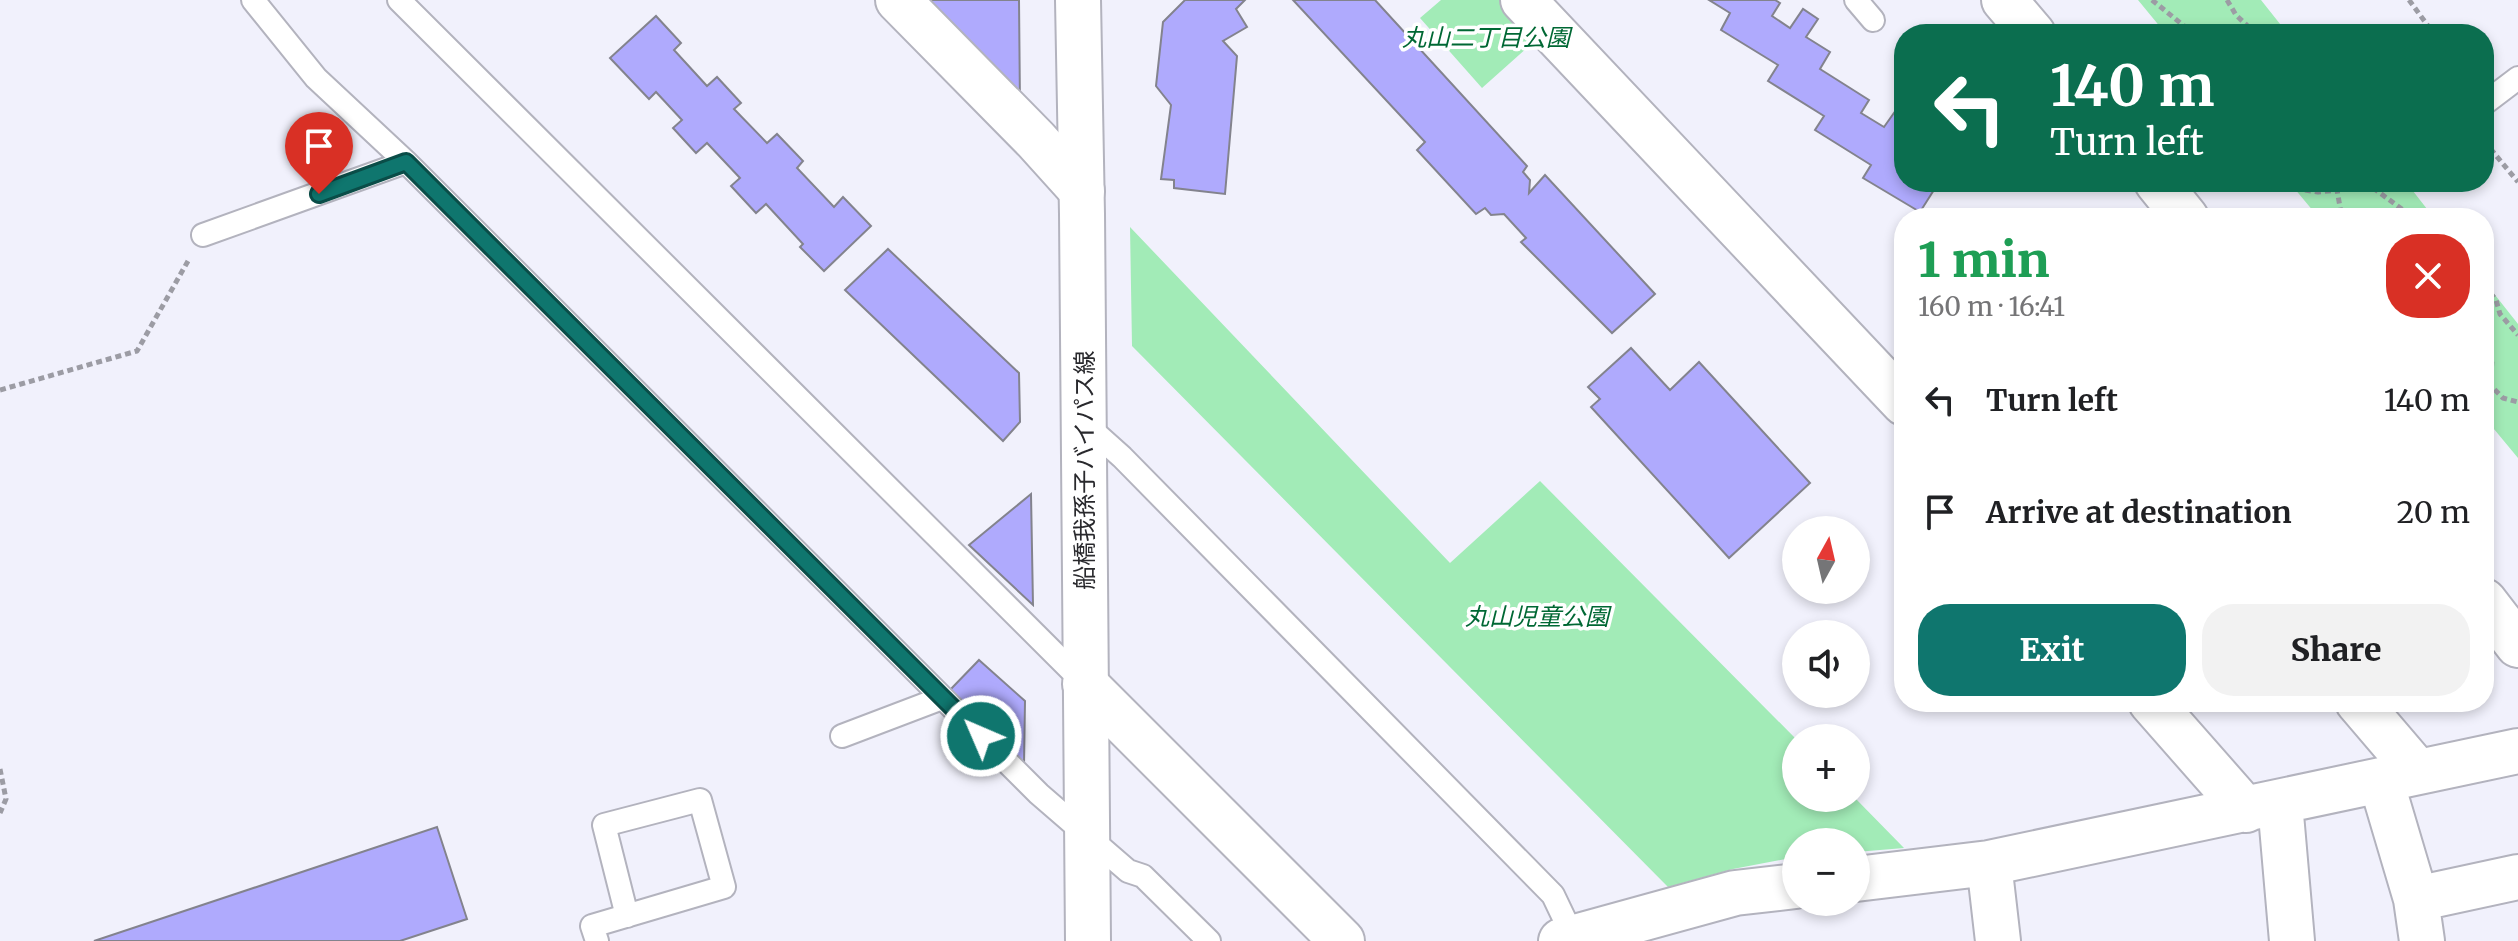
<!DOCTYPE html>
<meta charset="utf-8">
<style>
body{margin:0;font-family:Merriweather,"Noto Sans JP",serif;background:#f2f2f2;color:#202124;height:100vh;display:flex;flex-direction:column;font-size:30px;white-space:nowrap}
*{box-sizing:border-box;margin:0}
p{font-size:26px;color:#757577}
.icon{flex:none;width:44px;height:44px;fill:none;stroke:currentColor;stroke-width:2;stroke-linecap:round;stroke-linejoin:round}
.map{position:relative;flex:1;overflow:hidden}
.drawer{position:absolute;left:1894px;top:208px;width:600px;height:504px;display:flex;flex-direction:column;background:#fff;border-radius:32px;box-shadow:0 4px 12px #0003}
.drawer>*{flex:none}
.hud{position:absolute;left:1894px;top:24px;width:600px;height:168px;border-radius:32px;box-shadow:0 4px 12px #0003;background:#0b6e4f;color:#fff;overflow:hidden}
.needle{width:52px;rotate:8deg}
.buttons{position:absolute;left:1782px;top:516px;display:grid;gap:16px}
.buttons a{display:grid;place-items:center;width:88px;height:88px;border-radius:50%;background:#fff;box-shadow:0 4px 12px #0003;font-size:40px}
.pin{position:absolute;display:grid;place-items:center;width:68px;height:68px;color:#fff;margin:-82px -34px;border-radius:50% 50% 50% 0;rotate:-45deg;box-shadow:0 0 8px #0007}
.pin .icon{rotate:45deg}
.me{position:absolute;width:88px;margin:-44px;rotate:315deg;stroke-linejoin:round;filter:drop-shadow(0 0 6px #0008)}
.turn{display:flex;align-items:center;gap:28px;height:168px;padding:0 24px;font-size:36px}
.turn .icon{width:104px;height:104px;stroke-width:2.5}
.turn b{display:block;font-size:56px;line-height:68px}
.round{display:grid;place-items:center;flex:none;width:84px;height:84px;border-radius:32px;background:#f2f2f2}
.overview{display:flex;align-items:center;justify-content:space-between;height:136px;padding:0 24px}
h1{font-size:48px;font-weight:800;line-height:60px;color:#1e9e55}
.primary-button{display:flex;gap:16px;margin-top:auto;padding:16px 24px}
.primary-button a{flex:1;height:92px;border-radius:32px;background:#0f766e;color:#fff;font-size:32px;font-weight:800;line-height:92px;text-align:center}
.primary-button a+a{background:#f2f2f2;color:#202124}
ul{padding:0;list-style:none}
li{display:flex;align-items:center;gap:24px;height:112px;padding:0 24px}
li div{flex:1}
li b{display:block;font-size:30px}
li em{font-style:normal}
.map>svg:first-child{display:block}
.green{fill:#a2ebb7}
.building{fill:#afaafd;stroke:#83838d;stroke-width:2}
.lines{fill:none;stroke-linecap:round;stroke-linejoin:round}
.lane-casing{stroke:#b3b3be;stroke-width:26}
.street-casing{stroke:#b3b3be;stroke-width:48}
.secondary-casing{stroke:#b3b3be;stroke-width:48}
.path{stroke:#9c9ca4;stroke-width:5;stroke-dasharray:6 4;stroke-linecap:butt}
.lane{stroke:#fff;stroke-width:22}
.street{stroke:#fff;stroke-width:44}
.secondary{stroke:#fff;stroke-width:44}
.route-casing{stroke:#0a4d48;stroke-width:20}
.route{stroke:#0f766e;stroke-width:14}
.labels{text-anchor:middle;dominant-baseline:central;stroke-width:7;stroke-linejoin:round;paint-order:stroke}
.park-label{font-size:24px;font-style:italic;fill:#006834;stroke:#fff}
.street-label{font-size:24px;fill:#29292d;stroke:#fff}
</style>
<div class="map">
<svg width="2518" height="941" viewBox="0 0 2518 941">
<rect width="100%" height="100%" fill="#f1f1fc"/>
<path class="green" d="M1441,0h60l36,39 -55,49 -62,-70z
M2138,0h123l27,34h-122z
M2289,182h117l28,36h-115z
M1130,227l320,336 90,-82 256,258v59h59l49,50 -48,4v-10h-60v15l-63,12 -65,18 -536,-541z
M2484,281l34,43v134l-34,-41z"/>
<path class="building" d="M916,0h103l1,107z
M1185,0h60l-9,9 11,18 -24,14 14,15 -12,138 -51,-6v-8l-13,-1 10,-74 -15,-19 7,-64z
M1293,0h82l152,166 -4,6 7,8 -1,13 16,-18 110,119 -43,39 -91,-91 5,-4 -22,-24 -13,1 -6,-7 -9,6 -59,-64 8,-8z
M1709,0h66l5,3 -8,13 18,12 13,-19 15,10 -12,18 24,15 -10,17 49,31 -8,13 23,14 12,-17 8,5v15l-5,7 5,3v42h35l-19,30 -57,-34 8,-13 -56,-35 9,-14 -56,-35 10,-16 -57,-35 9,-17z
M656,16l25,27 -7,7 33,36 10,-9 24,26 -7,6 33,34 10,-9 26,27 -6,7 37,39 9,-10 28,29 -47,45 -24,-24 3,-3 -37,-40 -10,9 -25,-27 9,-8 -33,-35 -11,10 -23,-25 9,-8 -26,-28 -7,7 -39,-41z
M888,249l131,124 1,49 -17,19 -158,-151z
M1631,348l39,42 29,-28 111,121 -81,75 -138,-151 9,-8 -12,-12z
M1031,494l2,111 -64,-60z
M979,660l46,41 -1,65 -76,-74z
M437,827l30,92 -67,22h-306z"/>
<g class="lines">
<g class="lane-casing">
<path id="lane" d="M253,0l63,78 90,84 633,632 89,77 15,5 66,65
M399,0l685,683
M1856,0l17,20
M2485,103l33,-25
M203,235l203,-73
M1084,423l38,34 431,438 22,46
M842,736l100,-38
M597,941l-5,-15 132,-39 -24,-87 -96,25 23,91"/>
</g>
<g class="street-casing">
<path id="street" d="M898,0l138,140 46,51
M1523,0l381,403
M2004,0l29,34
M2157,182l29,36
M2484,601l34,44
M1085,684l257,257
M2151,702l95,108
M2358,702l59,69
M2381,781l35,118 6,42
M2280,803l12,138
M1989,863l9,78
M1856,879l133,-16 529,-112
M2416,899l102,-22
M1561,941l174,-48 61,-7"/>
</g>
<g class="secondary-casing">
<path id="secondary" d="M1078,0l4,214 6,727"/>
</g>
<path class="path" d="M2152,0l42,34
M2227,0l9,15 20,19
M2409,0l25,34
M2484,141l34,41
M2299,182l6,8 13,2 19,-2 5,28
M2365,182l49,36
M2484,285l12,15 4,14 18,21
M2484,356l8,5 -2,24 13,13 15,4
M0,390l137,-39 51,-90
M0,769l6,30 -6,14"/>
<use href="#lane" class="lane"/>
<use href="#street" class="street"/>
<use href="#secondary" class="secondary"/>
</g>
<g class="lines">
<g class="route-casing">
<path id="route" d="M319,194l87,-32 575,574"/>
</g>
<use href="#route" class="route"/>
</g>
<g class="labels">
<g class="park-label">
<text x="1486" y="37">丸山二丁目公園</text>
<text x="1537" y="616">丸山児童公園</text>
</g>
<g class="street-label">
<text transform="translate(1084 470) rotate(-90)">船橋我孫子バイパス線</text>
</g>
</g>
</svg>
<div class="buttons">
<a><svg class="needle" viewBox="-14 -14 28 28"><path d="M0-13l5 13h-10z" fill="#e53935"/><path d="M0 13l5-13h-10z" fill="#757577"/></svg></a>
<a><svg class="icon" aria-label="sound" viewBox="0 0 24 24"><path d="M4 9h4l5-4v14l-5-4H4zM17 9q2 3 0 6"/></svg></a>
<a>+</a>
<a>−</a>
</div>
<div class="pin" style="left:319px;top:194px;background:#d93025"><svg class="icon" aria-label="arrive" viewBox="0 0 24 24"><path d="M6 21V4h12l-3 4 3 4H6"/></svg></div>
<svg class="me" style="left:981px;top:736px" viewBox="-20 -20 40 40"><circle r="17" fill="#0f766e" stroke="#fff" stroke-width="3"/><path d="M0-11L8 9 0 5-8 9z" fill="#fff"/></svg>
<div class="hud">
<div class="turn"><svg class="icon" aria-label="left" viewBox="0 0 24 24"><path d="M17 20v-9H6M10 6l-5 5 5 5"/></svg><div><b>140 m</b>Turn left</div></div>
</div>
<section class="drawer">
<div class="overview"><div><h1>1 min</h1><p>160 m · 16:41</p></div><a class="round" style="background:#d93025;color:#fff"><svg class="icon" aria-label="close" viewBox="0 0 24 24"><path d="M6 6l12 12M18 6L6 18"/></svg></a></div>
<ul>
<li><svg class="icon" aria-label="left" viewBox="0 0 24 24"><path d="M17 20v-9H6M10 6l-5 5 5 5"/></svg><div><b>Turn left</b></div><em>140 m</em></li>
<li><svg class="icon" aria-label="arrive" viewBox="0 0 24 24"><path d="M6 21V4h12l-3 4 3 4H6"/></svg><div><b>Arrive at destination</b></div><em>20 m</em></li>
</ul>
<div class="primary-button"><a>Exit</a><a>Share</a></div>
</section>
</div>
